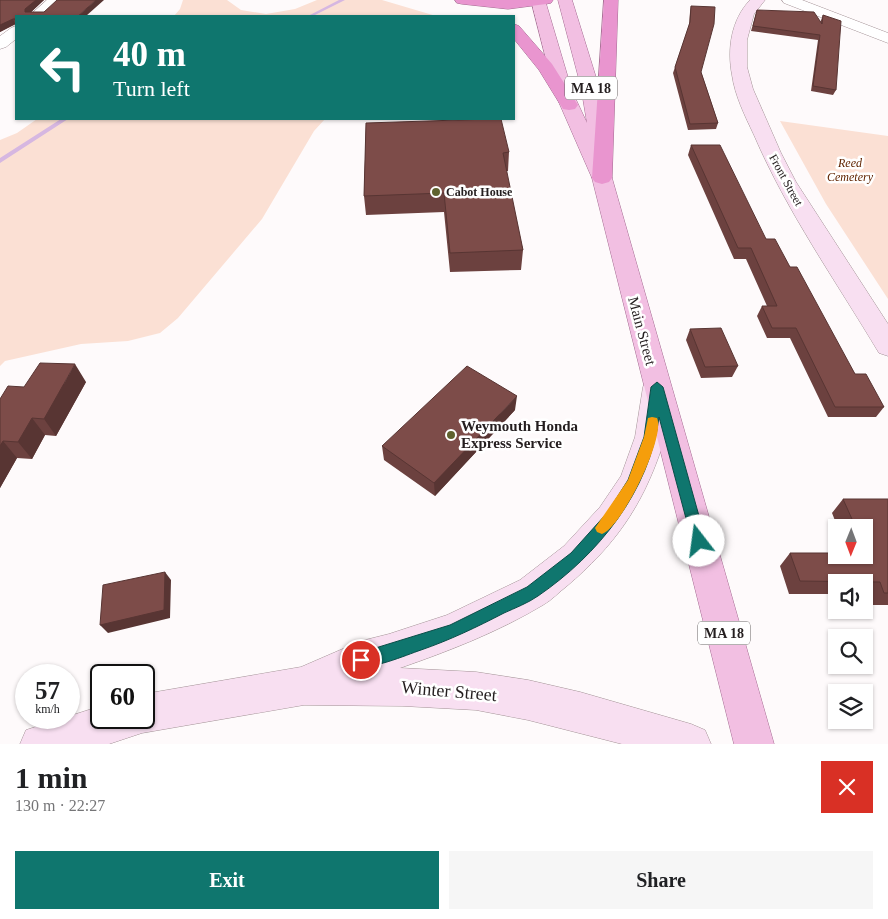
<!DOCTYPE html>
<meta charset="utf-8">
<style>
body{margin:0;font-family:Georgia,serif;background:#f6f6f6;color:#202124;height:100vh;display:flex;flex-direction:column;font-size:19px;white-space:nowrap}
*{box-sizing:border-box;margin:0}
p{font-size:16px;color:#757577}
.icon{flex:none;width:28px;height:28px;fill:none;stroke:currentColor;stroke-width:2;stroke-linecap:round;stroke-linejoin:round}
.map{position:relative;height:744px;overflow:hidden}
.sheet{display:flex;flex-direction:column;background:#fff;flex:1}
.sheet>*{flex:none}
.banner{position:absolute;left:15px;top:15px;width:500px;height:105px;border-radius:0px;box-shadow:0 1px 4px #0004;background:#0f766e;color:#fff;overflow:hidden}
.needle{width:32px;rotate:181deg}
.buttons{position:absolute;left:828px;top:519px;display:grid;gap:10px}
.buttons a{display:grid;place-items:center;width:45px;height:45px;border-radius:0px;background:#fff;box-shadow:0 1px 4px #0004;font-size:25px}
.speed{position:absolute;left:15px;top:664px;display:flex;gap:10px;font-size:25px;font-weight:700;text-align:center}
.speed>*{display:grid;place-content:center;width:65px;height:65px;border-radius:50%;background:#fff;box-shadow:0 1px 4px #0004;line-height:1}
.speed small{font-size:12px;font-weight:400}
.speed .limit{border:2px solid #111;border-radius:8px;background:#fff;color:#111}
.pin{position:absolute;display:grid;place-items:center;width:42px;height:42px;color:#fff;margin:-21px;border:2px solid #fff;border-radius:50%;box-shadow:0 1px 5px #0007}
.me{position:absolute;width:55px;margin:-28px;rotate:345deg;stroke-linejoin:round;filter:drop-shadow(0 0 4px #0008)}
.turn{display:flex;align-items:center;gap:18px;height:105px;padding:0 15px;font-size:22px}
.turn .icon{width:65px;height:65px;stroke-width:2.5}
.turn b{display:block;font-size:35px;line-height:42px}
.round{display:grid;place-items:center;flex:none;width:52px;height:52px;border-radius:0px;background:#f6f6f6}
.overview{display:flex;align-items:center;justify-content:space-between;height:85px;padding:0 15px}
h1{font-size:30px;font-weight:600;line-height:38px}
.action{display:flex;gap:10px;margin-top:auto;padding:10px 15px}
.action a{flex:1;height:58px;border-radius:0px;background:#0f766e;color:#fff;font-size:20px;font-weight:600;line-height:58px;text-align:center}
.action a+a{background:#f6f6f6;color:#202124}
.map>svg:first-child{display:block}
.green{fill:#fbe0d4}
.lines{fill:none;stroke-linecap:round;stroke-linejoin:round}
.stream{fill:#d6b7e1;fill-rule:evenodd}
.street-casing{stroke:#a39296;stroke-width:1}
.secondary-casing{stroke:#a39296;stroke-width:1}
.primary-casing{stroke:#a46b91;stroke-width:1}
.highway-casing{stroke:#a46b91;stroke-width:1}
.street{fill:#fff;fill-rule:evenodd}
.secondary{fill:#f8dff1;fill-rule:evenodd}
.primary{fill:#f2bfe2;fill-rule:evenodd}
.highway{fill:#e995cf;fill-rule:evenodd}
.wall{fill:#6c413f}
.shaded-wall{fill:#583533}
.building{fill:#7d4c49;stroke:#583533}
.route{fill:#0f766e;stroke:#0a4d48}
.slow{fill:#f59e0b}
.poi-dot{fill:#5f622f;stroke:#fff;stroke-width:2}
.labels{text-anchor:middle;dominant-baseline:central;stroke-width:5;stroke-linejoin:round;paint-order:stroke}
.far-park-label{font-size:12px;font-style:italic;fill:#602401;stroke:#fff}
.far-street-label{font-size:12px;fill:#241e1f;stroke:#fff}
.far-poi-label{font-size:12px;font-weight:bold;fill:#241e1f;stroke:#fff;text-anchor:start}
.shield{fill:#fff;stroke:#666262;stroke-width:1}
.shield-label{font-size:14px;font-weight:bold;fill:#241e1f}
.street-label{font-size:15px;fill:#241e1f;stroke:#fff}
.poi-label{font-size:15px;font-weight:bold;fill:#241e1f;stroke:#fff;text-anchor:start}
.near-street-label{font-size:18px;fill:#241e1f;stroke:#fff}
</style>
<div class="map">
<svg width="888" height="744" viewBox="0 0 888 744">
<rect width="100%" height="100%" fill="#fefafb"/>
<path class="green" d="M183,0h44l14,10 25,4 29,-5 22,-9h65l54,16h-262l6,-7z
M37,119h288l-11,12 -52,88 -84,99 -18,15 -32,8 -47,3 -76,17 -5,5v-226l17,-7z
M780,121l108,15v163l-62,-95z"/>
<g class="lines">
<path class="stream" d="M339,0h6l-32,16h-5z
M61,119h7l-68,44v-5z"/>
<g class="street-casing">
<path id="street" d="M47,0h16l-18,16h-16z
M782,0h20l86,33v10l-104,-40z
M16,26v13l-10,8 -6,2v-13l11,-8z"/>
</g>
<g class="secondary-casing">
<path id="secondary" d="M750,0h15l-11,14 -7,26v27l6,22 28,64 15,29 92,142v32l-9,-3c-43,-72 -92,-141 -125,-218 -9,-19 -19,-39 -22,-60 -5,-26 -1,-55 18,-75z
M657,376l10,3c8,15 -1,54 -6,71 -20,58 -47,96 -94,136 -8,6 -15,14 -24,19 -45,27 -94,46 -143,63l76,4 52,8 52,12 111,32 14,6 6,14h-89l-94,-24 -52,-10 -73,-4 -99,-1 -162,28 -33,11h-89l6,-14 75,-24v12h43v-24l157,-27 60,-26 28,-7 58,-19 73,-35 44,-34 36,-39 21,-31 14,-39 8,-50 4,-8z"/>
</g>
<g class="primary-casing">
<path id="primary" d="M531,0h14l27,91 15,32 -6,-36 -23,-87h14l27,87 12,64 -3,4 -6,2 10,21 162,566h-40l-142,-566 -38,-87z"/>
</g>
<g class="highway-casing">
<path id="highway" d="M455,0h98l-2,3 -5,1 -38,5 -46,-5 -5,-1z
M604,0h14l-6,178 -3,4 -7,2 -7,-2 -3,-4z
M514,24l5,2 33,38 26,41 -3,4 -6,1 -6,-1 -24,-39 -25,-31z"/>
</g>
<use href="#street" class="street"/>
<use href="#secondary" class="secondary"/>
<use href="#primary" class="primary"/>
<use href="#highway" class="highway"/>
</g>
<path class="wall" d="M0,0h44l-13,12 55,4h-70v8l-16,8z
M691,6l10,66 17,51 -2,6 -28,1 -15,-57 16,-47 1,-14z
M757,10l63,13 3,-8 13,75 -3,5 -22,-4 7,-51 -67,-9z
M366,123l143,29 -1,19h-2l17,79 -2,20 -71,2 -6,-60 -78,3 -2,-19z
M691,145l75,94 24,28 65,107 29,33 -8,10h-48l-38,-79h-23l-10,-22 5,-10h5l-21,-47h-12l-46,-104z
M690,329l48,37 -6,11 -31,1 -15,-38z
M86,382l-30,54 -11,-1 -13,24 -15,-1 -17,30v-89l24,-12z
M515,410l-80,86 -51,-36 -2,-14z
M843,499h45v106h-18l-4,-11h-2v-12h-28v12h-47l-9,-28 10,-13 74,2v-27h-26l-6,-15z"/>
<path class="shaded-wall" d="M36,0h8l-16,15 -3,-3v-3z
M96,0h8l-18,16h-8z
M13,19l2,5 -15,8v-7z
M75,364l11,18 -30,54 -12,-17z
M517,396l-2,14 -80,86 -1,-13z
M32,418l13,17 -13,24 -14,-17z
M3,441l14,17 -17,30v-42z
M165,572l6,8 -1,38 -62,15 -8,-8z"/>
<path class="building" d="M0,0h36l-11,9v3h19l13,-12h39l-18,16h-62v3h-3l-13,6z
M691,6l24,1 -1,17 -13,48 17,51 -28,1 -15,-57 15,-45z
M757,10l57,2 8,12 1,-9 18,6 -5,69 -23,-4 7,-51 -67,-9z
M489,119h12l8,33 -6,1 20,97 -73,3 -6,-60 -80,3 2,-73z
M691,145h29l46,94h9l15,28h7l58,107h11l18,33h-49l-39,-79h-24l-10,-22h15l-26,-58h-13z
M721,328l17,38 -33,1 -15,-38z
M40,363l35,1 -31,55 -12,-1 -14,24 -15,-1 -3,5v-47l8,-13 16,1z
M467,366l50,30 -83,87 -52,-37z
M843,499h45v94h-4l-4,-11 -80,-1 -10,-28h46v2h28v-2h3l-3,-7v-18h-8z
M165,572l-1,38 -64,15 3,-40z"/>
<path class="route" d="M657,382l6,5 43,154 -2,4 -5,2 -5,-2 -2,-4 -33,-124c-9,74 -61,138 -121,179 -10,7 -23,12 -34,17 -27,14 -54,27 -83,37 -15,5 -51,21 -65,15l-3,-5 3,-6 94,-29 77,-38 44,-34 36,-40 21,-33 16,-43 7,-50z"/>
<path class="slow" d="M652,417l5,1c9,19 -35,109 -55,116l-5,-2 -2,-4 33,-48 16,-43 4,-19z"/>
<g class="poi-dot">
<circle cx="436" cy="192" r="5"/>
<circle cx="451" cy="435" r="5"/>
</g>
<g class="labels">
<g class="far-park-label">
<text x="850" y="163">Reed<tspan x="850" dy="14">Cemetery</tspan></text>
</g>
<g class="far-street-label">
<text transform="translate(786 180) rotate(61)">Front Street</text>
</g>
<g class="far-poi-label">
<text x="446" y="192">Cabot House</text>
</g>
<g class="shield">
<rect x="565" y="76.5" width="52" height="23" rx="4"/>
<rect x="698" y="621.5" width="52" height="23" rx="4"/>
</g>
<g class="shield-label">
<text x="591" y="88">MA 18</text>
<text x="724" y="633">MA 18</text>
</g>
<g class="street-label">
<text transform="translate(642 331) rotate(75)">Main Street</text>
</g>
<g class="poi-label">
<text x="461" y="426">Weymouth Honda<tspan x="461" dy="17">Express Service</tspan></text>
</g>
<g class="near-street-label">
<text transform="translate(449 691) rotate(5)">Winter Street</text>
</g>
</g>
</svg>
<div class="buttons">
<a><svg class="needle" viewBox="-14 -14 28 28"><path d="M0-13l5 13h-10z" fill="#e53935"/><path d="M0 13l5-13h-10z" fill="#757577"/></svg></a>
<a><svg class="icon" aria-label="sound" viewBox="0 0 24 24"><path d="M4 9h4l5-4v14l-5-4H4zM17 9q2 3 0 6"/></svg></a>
<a><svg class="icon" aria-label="search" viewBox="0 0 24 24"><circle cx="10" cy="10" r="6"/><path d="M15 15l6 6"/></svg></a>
<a><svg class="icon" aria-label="layers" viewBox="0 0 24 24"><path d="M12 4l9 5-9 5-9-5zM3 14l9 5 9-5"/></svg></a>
</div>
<div class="speed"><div>57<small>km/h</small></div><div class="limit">60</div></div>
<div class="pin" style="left:361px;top:660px;background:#d93025"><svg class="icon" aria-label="arrive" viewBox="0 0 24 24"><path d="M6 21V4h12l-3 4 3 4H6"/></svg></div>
<svg class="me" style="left:699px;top:541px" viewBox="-20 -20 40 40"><circle r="19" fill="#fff"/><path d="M0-13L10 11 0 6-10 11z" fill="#0f766e"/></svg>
<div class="banner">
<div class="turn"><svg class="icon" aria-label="left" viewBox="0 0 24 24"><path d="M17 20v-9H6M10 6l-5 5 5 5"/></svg><div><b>40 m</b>Turn left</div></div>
</div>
</div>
<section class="sheet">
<div class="overview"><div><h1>1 min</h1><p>130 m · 22:27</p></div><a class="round" style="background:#d93025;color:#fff"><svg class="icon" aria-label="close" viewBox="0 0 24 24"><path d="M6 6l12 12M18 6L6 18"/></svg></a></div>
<div class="action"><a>Exit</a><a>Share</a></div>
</section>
